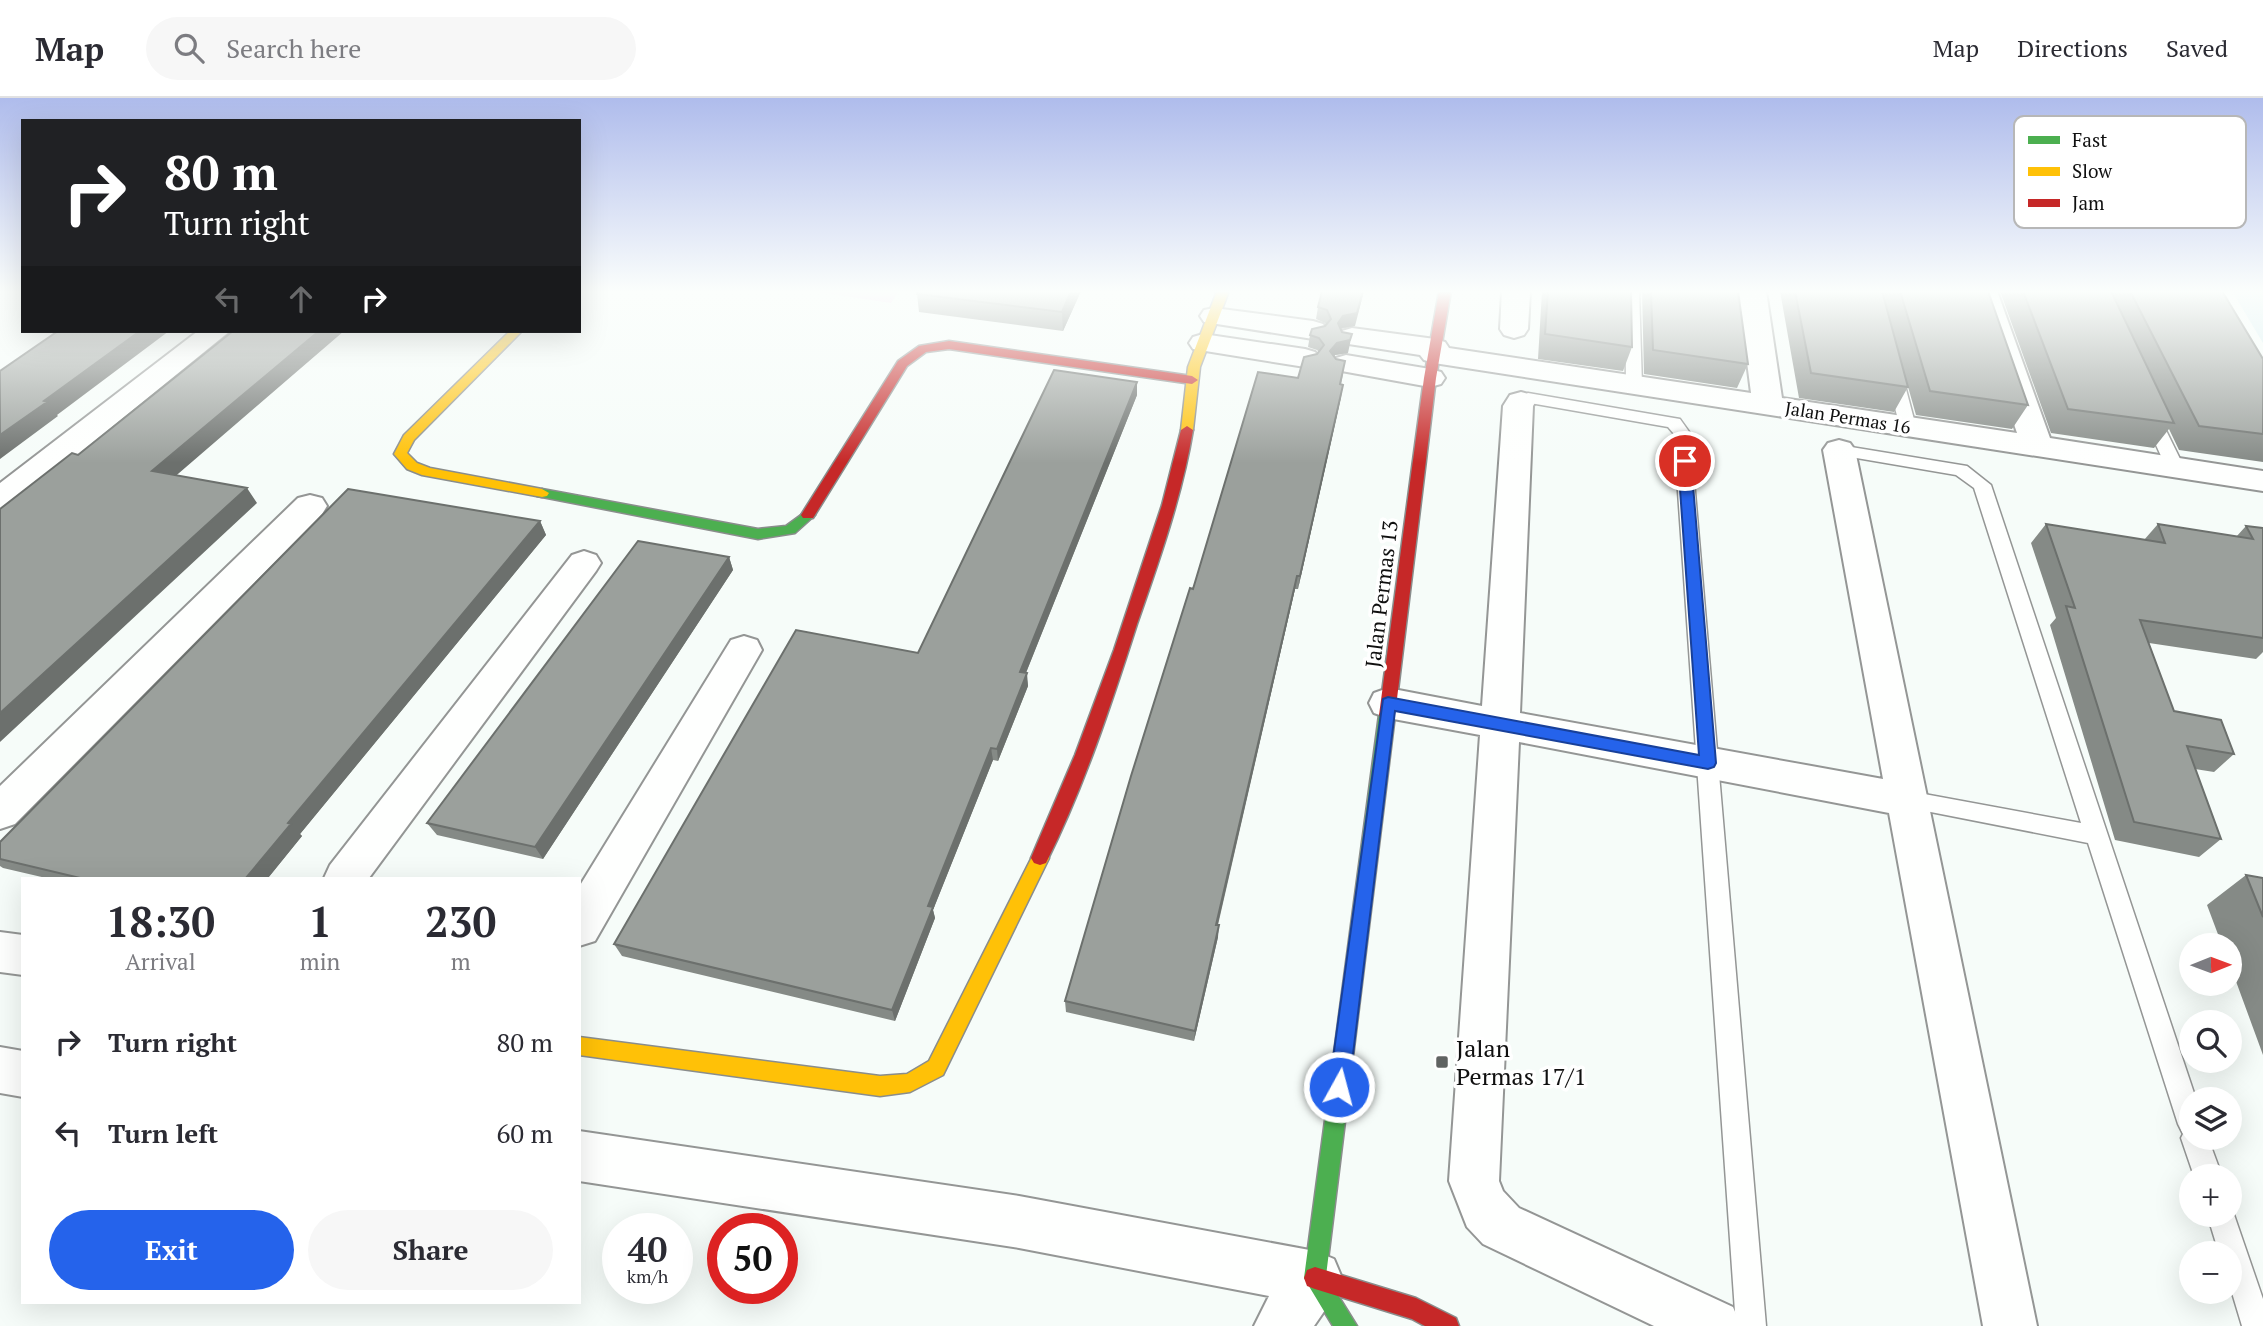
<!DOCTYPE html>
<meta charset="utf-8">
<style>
body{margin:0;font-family:"PT Serif",serif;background:#f7f7f7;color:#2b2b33;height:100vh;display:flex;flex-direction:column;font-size:26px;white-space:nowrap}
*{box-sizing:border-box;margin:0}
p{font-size:23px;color:#7c7c81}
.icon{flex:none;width:38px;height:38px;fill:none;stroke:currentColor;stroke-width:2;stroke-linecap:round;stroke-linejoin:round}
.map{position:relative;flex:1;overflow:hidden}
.drawer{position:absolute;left:21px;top:779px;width:560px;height:427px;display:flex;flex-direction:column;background:#fff;border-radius:0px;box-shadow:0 7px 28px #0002}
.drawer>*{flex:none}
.guide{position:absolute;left:21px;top:21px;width:560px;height:214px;border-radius:0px;box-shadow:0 7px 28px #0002;background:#202124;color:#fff;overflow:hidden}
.needle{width:46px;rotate:89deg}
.fabs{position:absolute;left:2179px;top:835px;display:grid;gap:14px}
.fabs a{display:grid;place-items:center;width:63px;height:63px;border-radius:50%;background:#fff;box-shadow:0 7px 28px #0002;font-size:35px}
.speed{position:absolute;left:602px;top:1115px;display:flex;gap:14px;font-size:35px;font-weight:700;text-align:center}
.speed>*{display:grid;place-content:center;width:91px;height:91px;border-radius:50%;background:#fff;box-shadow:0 7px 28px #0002;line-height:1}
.speed small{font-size:18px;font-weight:400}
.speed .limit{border:10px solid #d22;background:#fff;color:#111}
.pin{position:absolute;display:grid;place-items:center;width:60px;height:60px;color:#fff;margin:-30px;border:4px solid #fff;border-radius:50%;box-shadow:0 2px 7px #0007}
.me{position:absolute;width:77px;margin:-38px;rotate:7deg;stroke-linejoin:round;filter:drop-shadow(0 0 5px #0008)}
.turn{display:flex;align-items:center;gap:24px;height:147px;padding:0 28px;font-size:32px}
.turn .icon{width:91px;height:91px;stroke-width:2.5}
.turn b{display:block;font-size:49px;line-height:60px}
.lanes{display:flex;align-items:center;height:66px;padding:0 28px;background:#0003;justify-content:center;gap:35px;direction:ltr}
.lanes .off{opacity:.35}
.eta{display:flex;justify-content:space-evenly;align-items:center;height:119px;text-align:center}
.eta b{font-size:42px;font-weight:800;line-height:49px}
.cta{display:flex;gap:14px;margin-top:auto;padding:14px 28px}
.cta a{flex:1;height:80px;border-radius:42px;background:#2563eb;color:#fff;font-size:28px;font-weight:800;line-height:80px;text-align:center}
.cta a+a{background:#f7f7f7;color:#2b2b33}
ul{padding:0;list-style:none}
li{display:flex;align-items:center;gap:21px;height:91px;padding:0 28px}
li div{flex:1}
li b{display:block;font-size:26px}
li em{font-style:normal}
header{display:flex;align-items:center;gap:42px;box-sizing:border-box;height:98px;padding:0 35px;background:#fff;border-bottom:2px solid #e1e1e2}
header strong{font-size:33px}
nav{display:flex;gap:38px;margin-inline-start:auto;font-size:24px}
.search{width:490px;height:63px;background:#f7f7f7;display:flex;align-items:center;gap:18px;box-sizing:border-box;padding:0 24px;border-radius:38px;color:#7c7c81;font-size:26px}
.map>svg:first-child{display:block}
.green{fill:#d4edf2}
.water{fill:#f9c9f3}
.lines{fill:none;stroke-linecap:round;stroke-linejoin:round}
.lane-casing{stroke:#949695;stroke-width:3}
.street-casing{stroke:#949695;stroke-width:4}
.fast-casing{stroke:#8a8d8c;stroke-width:3}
.slow-casing{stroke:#8a8d8c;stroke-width:3}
.jam-casing{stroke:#8a8d8c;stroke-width:3}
.lane{fill:#fefffe;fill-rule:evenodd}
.street{fill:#fefffe;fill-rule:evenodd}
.fast{fill:#4caf50;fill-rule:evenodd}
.slow{fill:#ffc107;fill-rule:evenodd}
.jam{fill:#c62828;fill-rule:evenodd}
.wall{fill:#858a86}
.shaded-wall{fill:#6c706d}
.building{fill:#9ba09c;stroke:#6c706d;stroke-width:2}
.route{fill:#2563eb;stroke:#184099;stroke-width:2}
.poi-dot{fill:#606362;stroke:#fff;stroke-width:2.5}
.labels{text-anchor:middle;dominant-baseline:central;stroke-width:7;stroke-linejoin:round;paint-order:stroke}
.far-street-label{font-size:18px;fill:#101010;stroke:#fff}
.street-label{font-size:21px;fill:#101010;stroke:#fff}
.near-poi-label{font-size:24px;fill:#101010;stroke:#fff;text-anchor:start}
.key{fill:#fff;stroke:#b7b7b7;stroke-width:2}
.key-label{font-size:19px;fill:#101010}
</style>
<header>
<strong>Map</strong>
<div class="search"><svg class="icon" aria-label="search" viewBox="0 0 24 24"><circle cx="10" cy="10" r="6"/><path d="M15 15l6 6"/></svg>Search here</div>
<nav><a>Map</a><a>Directions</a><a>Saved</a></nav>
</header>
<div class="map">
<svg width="2263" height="1228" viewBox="0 0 2263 1228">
<rect width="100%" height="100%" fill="#f6fcf9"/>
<path class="green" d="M2232,193h31v52z"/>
<path class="water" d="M811,193h88l-8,12z"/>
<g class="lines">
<g class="lane-casing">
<path id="lane" d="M1625,193h14l3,94 -8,5 -8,-5z
M1894,271l8,5 14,53 -2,4 -6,1 -8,-5 -14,-53z
M1528,295l146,25 6,1 10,14 76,893h-30l-62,-892 -6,-7 -138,-24 -15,2 -2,-4z
M2149,309l8,5 27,55 -3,4 -6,2 -9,-6 -25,-55z
M1839,347l128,21 24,19 205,614h-5v39h17l14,38h-28l-13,-38 2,-4 -5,-10 -90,-281 -188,-37 -3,-6 3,-6 8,-3 173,32 -107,-335 -18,-13 -123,-21 -3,-4z
M2230,1105l33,96v27h-21l-12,-40v-33h-11l-12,-39h23z"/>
</g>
<g class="street-casing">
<path id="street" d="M1502,193h28l-2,38 -4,6 -10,3 -10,-3 -4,-6z
M1738,193h28l16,107 235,35 -48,-142h28l53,147 213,33v20l-829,-128 -10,-3 -4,-5 -78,-12 -4,-6 4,-6 10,-3 83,11 10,3 4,6 302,45z
M1214,210l99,13 10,3 4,6 -4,6 -10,3 -109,-17 -4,-6 4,-6z
M198,233h32l-218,177 -12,3v-28z
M1203,236l102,15 10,3 5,6 -5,6 -10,3 -112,-18 -4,-6 4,-6z
M1346,257l84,14 11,3 4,6 -4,6 -11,3 -94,-17 -5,-6 5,-6z
M1521,294l11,3 4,6 -3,5 -13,307 363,66 -60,-329 5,-7 11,-3 11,3 5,7 182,876h-54l-94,-513 -370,-71 -20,439 4,10 16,17 214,99 8,19h-87l-171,-82 -16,-17 -18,-46 31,-446 -92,-17 -14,-5 -5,-10 5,-10 14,-5 94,18 21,-300 7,-11z
M310,397l12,3 5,8 -5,8 -307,310 -15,5v-43l298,-288z
M584,453l12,4 5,8 -5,8 -227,307h-45l6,-13 242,-310z
M744,538l13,4 5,10 -167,291 -16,5v-59l152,-247z
M0,834l23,3v40l-23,-3z
M0,949l23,4v46l-23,-4z
M579,1033l440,65 296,55 19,8 8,19 -8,19 -20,29h-60l15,-30 -250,-48 -440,-67z"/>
</g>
<g class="fast-casing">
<path id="fast" d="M542,391l216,40 28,-3 22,-16 7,5 -20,18 -37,6 -221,-43 -2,-3z
M1387,611l6,2 2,4 -69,561 31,50h-24l-29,-48 75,-563 2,-4z"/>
</g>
<g class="slow-casing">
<path id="slow" d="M1217,193h12l-29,76 -7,63 -6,4 -6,-4 7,-63z
M510,233h12l-108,109 -7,13 10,10 13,5 112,21 7,4 -2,3 -5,1 -120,-22 -15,-6 -13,-15 10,-19z
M1040,753l6,2 3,5 -106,217 -33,17 -30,4 -301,-41v-18l301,39 27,-2 22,-13 105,-208z"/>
</g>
<g class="jam-casing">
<path id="jam" d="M1439,193h12l-15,87 -41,337 -2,4h-12l-2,-4 45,-337z
M949,243l243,35 6,4 -6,4 -243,-35 -23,3 -19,14 -94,152h-10l-2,-3 97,-154 21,-15z
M1187,328l6,4c-11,66 -34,131 -56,194 -26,81 -53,163 -91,239l-6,2 -6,-2 -3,-5 44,-103 39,-105 48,-145 19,-75z
M1315,1169l101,31 40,20 3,8h-34l-13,-7 -97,-30 -8,-3 -3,-8 3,-8z"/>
</g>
<use href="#lane" class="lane"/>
<use href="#street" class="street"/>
<use href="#fast" class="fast"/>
<use href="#slow" class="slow"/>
<use href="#jam" class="jam"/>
</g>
<path class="wall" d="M918,193h163l-18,40 -144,-19 -2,-18z
M1322,193l33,35 -14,3 7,24 -13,2 -1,2 9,17 -2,10v13l-43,192h-3l-77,336v12l-24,104 -128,-29 -1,-11 128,-412 105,-211 21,-26 -2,-2 -9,-3 2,-12 16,-10 -1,-2 -9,-4 2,-12z
M1542,193h89l1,56 -9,24 -85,-12z
M1642,193h96l10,73 -11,24 -93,-14z
M1780,193h208l40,114 -16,24 -96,-14 -11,-39 3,11 -14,25 -95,-14z
M2000,193h222l41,68v103l-84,-12 -10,-21 -15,19 -103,-15z
M1137,284v13l-111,278 2,13 -30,75 -5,-1 -60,150 2,8 -40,103 -273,-65 -8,-12 304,-291z
M540,423l6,14 -246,299 2,2 -34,42h-222l-43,-10 -3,-2v-24z
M2046,426l98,16 14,-16 78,13 10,-11 17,2v124l-7,7 -107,-16 25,68 60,43 -20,18 -19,-3 26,70 -22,18 -84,-17 -65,-215 6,-7 -25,-75z
M729,459l4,13 -190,289 -106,-24 -10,-12z
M2246,777l17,3v177l-33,-90v-20h-8l-15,-40z"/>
<path class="shaded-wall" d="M1071,193h10l-18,40 -1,-19z
M1363,193h1l-9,35 -14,2 -5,8 2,-13z
M140,233h29l-112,84 1,1 -58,43v-24l44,-34z
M319,233h25l-180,155 -12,-15z
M1352,236l-4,19 -13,2 -7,9 2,-13 7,-8z
M1137,284v13l-116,290 -1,-13z
M1343,287l-2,12 -43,192 2,-13z
M247,390l10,15 -257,239v-29z
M540,423l6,14 -246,299 2,2 -34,42h-22l42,-55z
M729,459l4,13 -190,289 -8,-12z
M1297,478l-2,13 -80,347 1,-11z
M1027,575l1,13 -30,75 -1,-12z
M991,650l2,12 -60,150 2,8 -40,103 -3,-11 36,-104z
M1219,827l-1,12 -24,104 1,-10z"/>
<path class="building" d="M918,193h153l-9,21 -145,-18z
M1322,193h41l-6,22 -14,3 -5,7 4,9 10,2 -2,6 -13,3 -7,8 6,8 9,2 -5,23 3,1 -43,191h-3l-81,349h3l-24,106 -130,-30 66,-225 59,-188 3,1 65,-217 40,6 6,-21 13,-3 7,-9 -5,-7 -9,-3 2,-6 13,-3 6,-7 -4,-9 -9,-3z
M1548,193h83l1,56 -87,-13z
M1651,193h87l10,73 -95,-14z
M1795,193h87l26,96 -97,-14z
M1900,193h88l40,114 -98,-14z
M2023,193h88l63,132 -106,-14z
M2130,193h92l41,68v75l-64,-8z
M58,233h82l-96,70 3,1 -47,33v-64z
M233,233h86l-167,140 95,17 -247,225v-204l72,-56 6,2z
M1054,272l83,12 -117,290 7,1 -30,76 -6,-1 -63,158 5,1 -41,103 -278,-66 182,-314 122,23z
M348,391l192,32 -252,302 3,1 -45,54h-166l-80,-19v-17z
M2046,426l119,19 -7,-19 95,15 -7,-13 17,2v110l-123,-18 34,91 47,9 13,34 -47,-8 34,93 -87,-17 -68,-216 9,2z
M638,443l91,16 -194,290 -108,-24z
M2246,777l17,3v39z"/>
<linearGradient id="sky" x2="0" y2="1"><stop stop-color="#afbcec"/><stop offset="0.53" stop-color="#fbfefc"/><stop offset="1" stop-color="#fbfefc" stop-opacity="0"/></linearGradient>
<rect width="2263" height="365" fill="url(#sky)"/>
<path class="route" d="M1685,359l6,4 25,302 -2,4 -6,2 -313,-58 -46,376 -2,6 -8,3 -7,-3 -3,-6 54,-388 5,-2 311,58 -21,-294z"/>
<rect class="poi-dot" x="1435" y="957" width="14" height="14" rx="3.5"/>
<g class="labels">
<g class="far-street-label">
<text transform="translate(1848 319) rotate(9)">Jalan Permas 16</text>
</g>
<g class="street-label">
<text transform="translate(1381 496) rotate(-83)">Jalan Permas 13</text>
</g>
<g class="near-poi-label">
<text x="1456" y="950">Jalan<tspan x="1456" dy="28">Permas 17/1</tspan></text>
</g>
</g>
<rect x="2014" y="18" width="232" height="112" rx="10" class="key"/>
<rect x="2028" y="38" width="32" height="8" fill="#4caf50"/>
<rect x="2028" y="69" width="32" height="9" fill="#ffc107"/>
<rect x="2028" y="101" width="32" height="8" fill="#c62828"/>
<g class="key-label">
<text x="2072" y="49">Fast</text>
<text x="2072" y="80">Slow</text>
<text x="2072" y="112">Jam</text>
</g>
</svg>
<div class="fabs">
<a><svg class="needle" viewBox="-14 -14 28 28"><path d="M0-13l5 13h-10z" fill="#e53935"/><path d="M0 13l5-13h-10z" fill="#7c7c81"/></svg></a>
<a><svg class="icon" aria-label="search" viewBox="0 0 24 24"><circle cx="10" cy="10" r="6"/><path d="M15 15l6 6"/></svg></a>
<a><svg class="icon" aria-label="layers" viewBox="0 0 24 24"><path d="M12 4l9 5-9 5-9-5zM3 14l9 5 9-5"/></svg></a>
<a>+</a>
<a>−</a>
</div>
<div class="speed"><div>40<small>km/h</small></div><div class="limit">50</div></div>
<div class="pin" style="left:1685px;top:363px;background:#d93025"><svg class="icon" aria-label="arrive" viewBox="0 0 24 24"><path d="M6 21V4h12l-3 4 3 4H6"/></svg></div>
<svg class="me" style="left:1339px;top:989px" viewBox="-20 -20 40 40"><circle r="17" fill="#2563eb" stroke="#fff" stroke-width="3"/><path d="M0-11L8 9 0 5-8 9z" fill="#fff"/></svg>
<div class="guide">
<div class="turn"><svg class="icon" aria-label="right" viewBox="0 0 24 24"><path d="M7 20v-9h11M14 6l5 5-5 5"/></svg><div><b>80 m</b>Turn right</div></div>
<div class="lanes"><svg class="icon off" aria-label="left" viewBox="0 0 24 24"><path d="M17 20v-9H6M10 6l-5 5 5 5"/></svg><svg class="icon off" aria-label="ahead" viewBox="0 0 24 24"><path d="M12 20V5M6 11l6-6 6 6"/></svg><svg class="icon" aria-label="right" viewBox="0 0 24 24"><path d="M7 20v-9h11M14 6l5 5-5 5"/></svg></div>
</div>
<section class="drawer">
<div class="eta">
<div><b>18:30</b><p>Arrival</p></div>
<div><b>1</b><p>min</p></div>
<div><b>230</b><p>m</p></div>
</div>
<ul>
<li><svg class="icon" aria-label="right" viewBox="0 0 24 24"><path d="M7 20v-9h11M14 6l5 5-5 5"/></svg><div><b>Turn right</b></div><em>80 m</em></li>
<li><svg class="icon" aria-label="left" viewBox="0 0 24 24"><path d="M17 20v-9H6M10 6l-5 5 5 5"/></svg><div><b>Turn left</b></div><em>60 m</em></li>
</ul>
<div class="cta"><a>Exit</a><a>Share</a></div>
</section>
</div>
